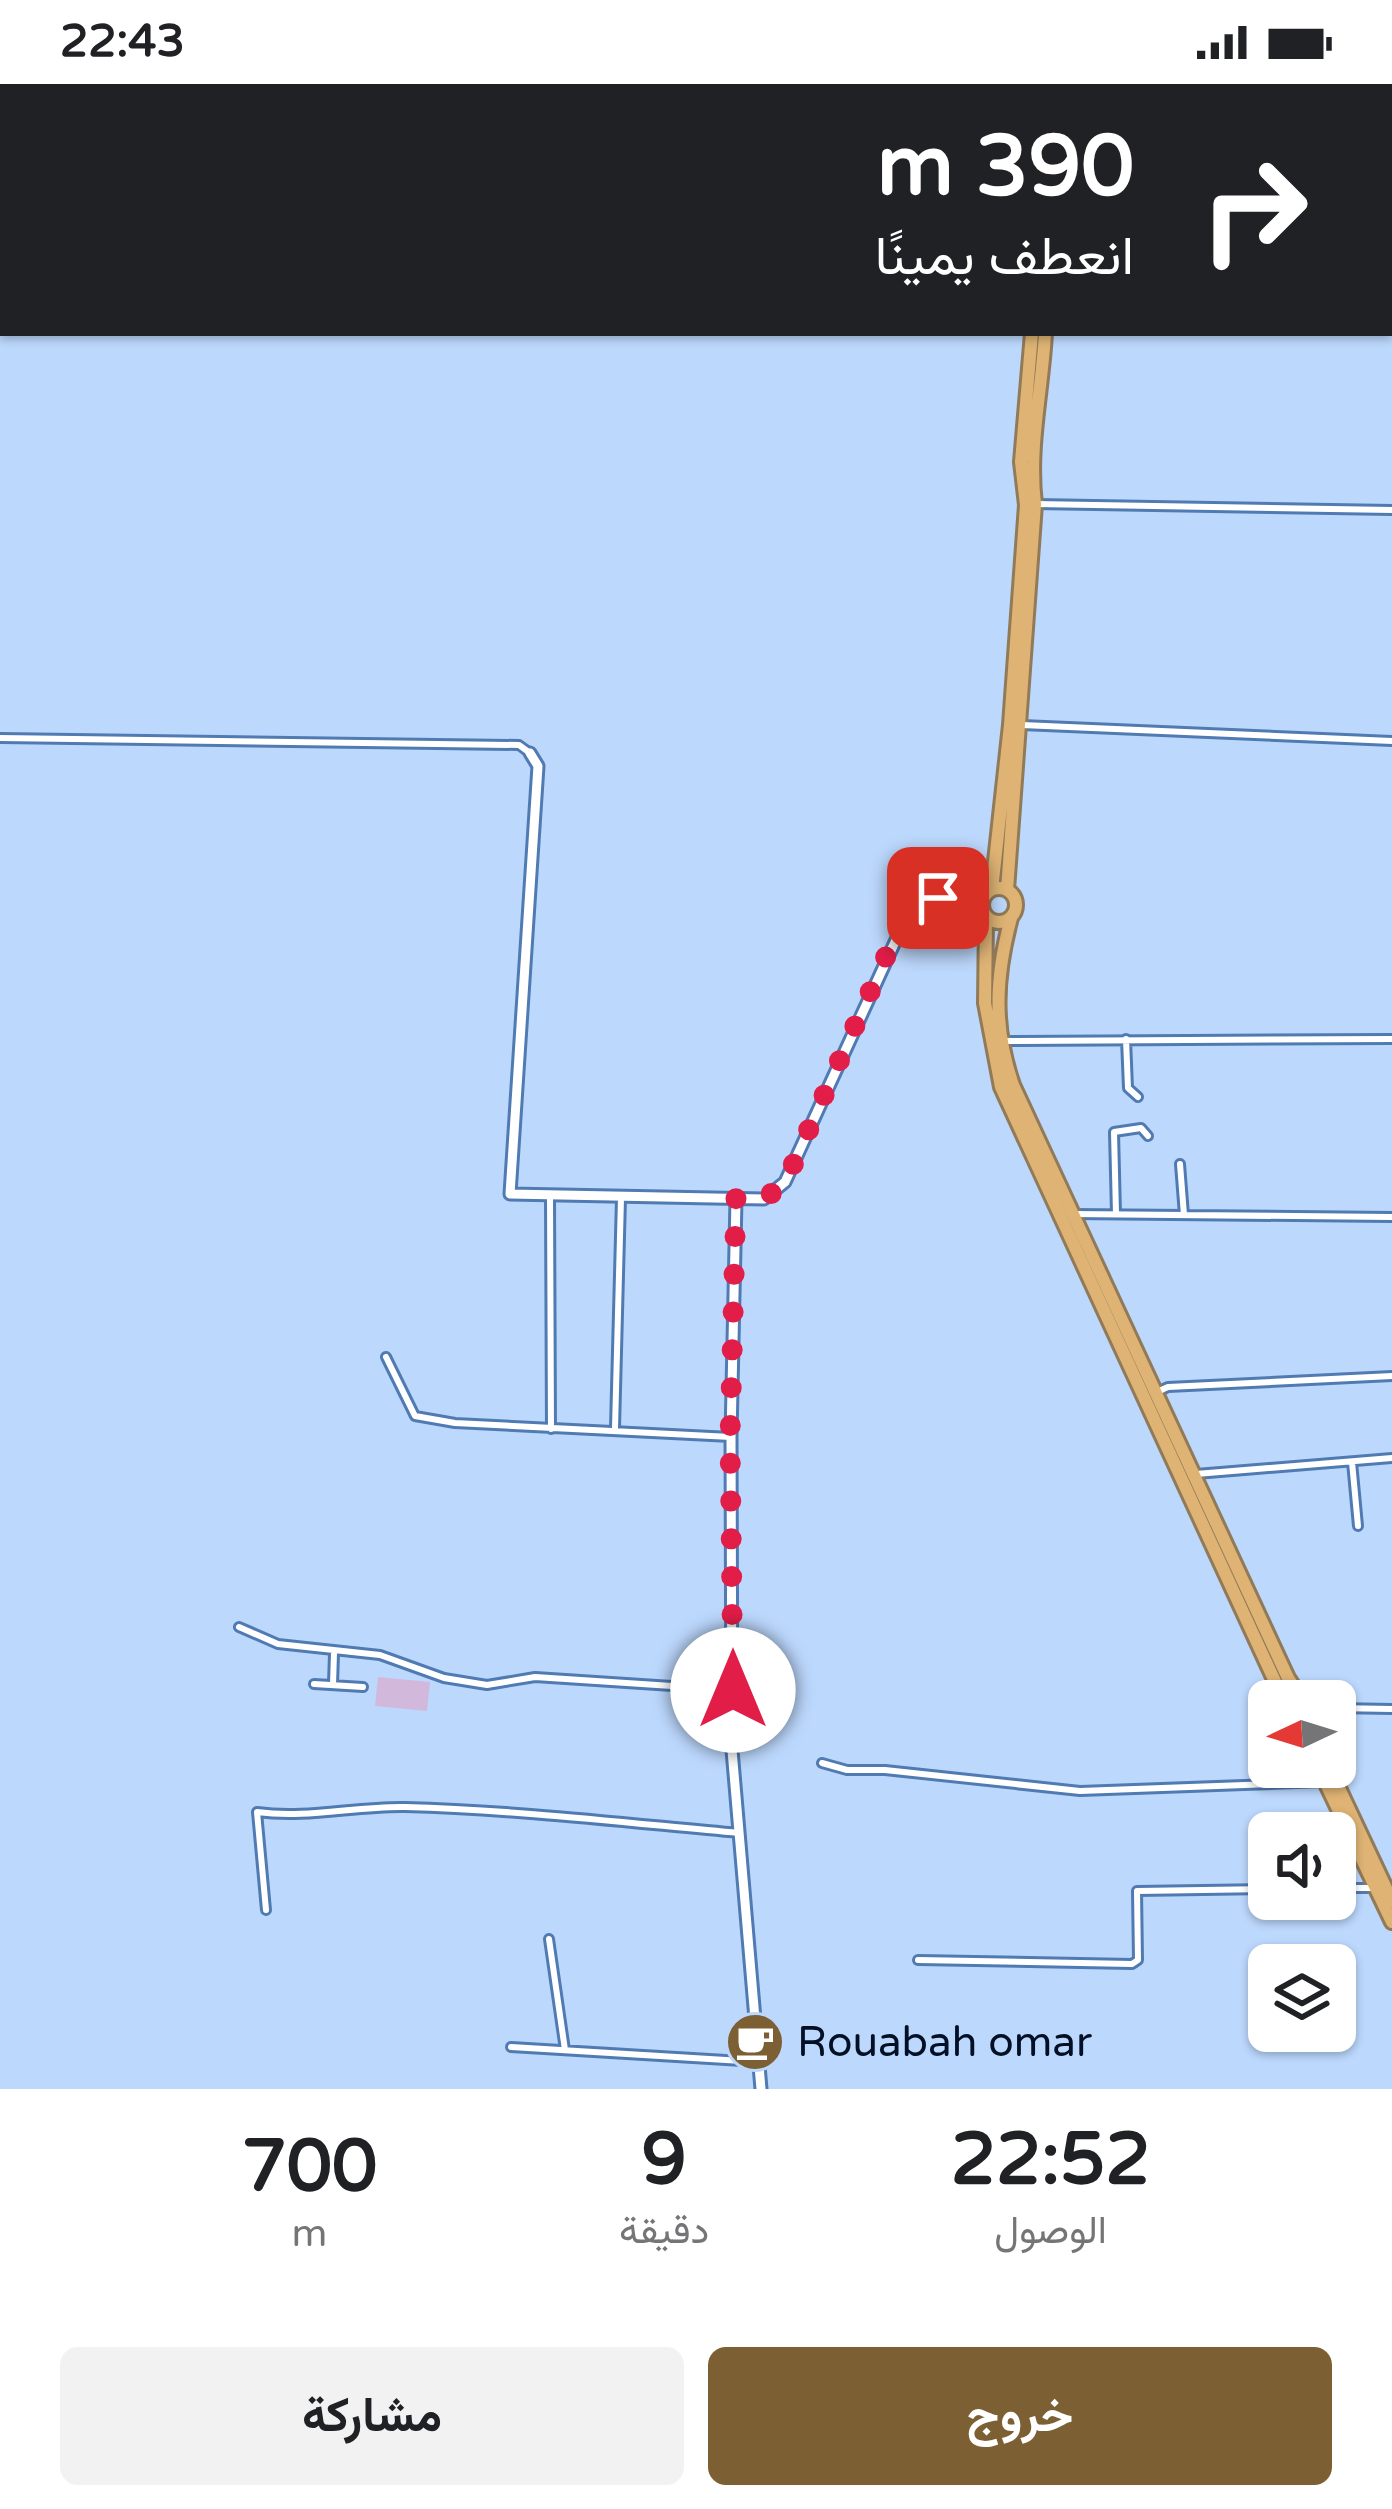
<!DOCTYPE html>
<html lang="ar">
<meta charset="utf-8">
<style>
body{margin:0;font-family:"Varela Round",Vazirmatn,sans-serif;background:#f2f2f2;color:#202124;direction:rtl;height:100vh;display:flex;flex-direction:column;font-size:45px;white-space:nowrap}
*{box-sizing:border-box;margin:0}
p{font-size:39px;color:#757577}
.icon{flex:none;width:66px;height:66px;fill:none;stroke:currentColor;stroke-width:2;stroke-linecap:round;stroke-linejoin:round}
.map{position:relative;height:2005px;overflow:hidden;direction:ltr}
.panel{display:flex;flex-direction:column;background:#fff;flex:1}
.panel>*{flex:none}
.guide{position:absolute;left:0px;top:0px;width:1392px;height:252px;box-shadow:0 3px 9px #0004;direction:rtl;background:#202124;color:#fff;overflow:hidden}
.needle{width:78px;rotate:266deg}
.buttons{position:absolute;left:1248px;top:1596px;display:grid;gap:24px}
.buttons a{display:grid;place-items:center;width:108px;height:108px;border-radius:18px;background:#fff;box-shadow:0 3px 9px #0004;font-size:60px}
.pin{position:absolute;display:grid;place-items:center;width:102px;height:102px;color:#fff;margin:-51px;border-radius:24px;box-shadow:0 6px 18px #0006}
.me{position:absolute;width:132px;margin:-66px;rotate:0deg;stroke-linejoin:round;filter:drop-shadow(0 0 9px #0008)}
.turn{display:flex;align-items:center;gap:42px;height:252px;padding:0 60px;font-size:54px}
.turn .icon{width:156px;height:156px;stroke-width:2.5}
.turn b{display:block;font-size:84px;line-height:102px}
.eta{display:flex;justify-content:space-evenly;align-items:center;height:204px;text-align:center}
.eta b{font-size:72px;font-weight:700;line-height:84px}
.primary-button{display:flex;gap:24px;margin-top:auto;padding:24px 60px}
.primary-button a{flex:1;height:138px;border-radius:18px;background:#7c5f33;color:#fff;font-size:48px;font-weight:700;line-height:138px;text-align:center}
.primary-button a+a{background:#f2f2f2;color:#202124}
.status{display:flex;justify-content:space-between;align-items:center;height:84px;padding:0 60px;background:#fff;direction:ltr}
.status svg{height:33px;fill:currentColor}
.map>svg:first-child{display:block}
.green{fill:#d2b9dc}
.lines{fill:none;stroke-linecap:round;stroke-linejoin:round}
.street-casing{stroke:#507ab2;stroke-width:12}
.secondary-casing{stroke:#507ab2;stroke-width:15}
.highway-casing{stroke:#917a58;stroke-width:18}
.street{stroke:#fff;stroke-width:6}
.secondary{stroke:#fff;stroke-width:9}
.highway{stroke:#deb374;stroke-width:12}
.route{stroke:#e11d48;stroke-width:21;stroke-dasharray:0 37.8}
.labels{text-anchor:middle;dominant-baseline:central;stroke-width:12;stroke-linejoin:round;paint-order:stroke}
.poi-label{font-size:42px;fill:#020f24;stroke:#bcd8fd;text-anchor:start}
</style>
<div class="status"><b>22:43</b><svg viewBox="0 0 49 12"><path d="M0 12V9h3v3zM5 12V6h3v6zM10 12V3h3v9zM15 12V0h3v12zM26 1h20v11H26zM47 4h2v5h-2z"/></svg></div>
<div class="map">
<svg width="1392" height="2005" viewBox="0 0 1392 2005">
<rect width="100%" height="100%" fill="#bcd8fd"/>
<path class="green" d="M378,1593l52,5 -3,29 -52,-5z"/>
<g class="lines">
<g class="street-casing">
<path id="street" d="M1035,420l357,6
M1022,641l370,16
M0,654l519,7 11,8
M1126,955l2,49 10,9
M1000,957l392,-2
M1180,1080l4,51
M550,1112l1,233
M1072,1130l320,3
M1116,1130l-2,-82 27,-4 7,8
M386,1273l29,59 40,7 276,14
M1157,1308l11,-5 224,-11
M615,1344l6,-230
M1352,1378l6,64
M1196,1390l196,-16
M239,1543l39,17 102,11 64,23 43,7 48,-8 198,13
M314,1600l49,3
M333,1601l1,-32
M1335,1624l57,1
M822,1679l25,7h38l195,21 245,-9
M1335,1804h37
M266,1826l-9,-98c50,7 98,-6 148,-5 112,3 223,16 334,26
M549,1855l16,111
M918,1876l214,4 6,-4 -1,-69 132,-2
M511,1963l248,15"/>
</g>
<g class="secondary-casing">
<path id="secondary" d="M530,669l8,13 -28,428 254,5 21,-17 121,-264c22,-23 51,-27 83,-27
M938,815l45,13
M736,1115l-5,238 1,313 29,339"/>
</g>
<g class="highway-casing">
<path id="highway" d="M1046,3v-3
M1057,3v-3
M982 821a17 17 0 1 1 34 0a17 17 0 1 1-34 0Z
M992,805l18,-164 16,-220 -5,-43 11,-129
M1007,806l28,-386c-7,-57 7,-113 10,-171
M986,833l-1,86 16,84 283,614
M1011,834c-16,60 -18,109 2,167l275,593 15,23
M1318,1683l74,155
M1329,1683l63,134"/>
</g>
<use href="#street" class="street"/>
<use href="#secondary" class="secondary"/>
<use href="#highway" class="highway"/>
</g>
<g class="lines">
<path class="route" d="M733,1606l-3,-253 6,-239 28,1 21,-16 110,-247 21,-29 22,-9"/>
</g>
<defs>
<g id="cafe-disc" transform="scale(3)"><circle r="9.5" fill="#7c5f33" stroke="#bcd8fd"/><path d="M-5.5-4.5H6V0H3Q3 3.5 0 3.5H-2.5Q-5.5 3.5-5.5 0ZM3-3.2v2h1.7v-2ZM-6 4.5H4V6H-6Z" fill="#fff"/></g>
</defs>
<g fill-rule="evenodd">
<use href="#cafe-disc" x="755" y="1958"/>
</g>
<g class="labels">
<g class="poi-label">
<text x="797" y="1958">Rouabah omar</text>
</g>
</g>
</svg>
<div class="buttons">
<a><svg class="needle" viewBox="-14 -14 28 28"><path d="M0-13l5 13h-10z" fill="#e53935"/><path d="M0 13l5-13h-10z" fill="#757577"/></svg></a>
<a><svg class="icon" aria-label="sound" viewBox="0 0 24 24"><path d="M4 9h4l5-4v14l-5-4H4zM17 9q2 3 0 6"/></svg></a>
<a><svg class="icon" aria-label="layers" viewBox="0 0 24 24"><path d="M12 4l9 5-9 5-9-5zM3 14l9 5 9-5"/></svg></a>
</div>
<div class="pin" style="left:938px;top:814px;background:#d93025"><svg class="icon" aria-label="arrive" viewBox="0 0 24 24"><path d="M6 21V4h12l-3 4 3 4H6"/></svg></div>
<svg class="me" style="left:733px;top:1606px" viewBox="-20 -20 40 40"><circle r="19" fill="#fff"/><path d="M0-13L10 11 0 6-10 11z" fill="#e11d48"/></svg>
<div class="guide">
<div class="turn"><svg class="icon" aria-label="right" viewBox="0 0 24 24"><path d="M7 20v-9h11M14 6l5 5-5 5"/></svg><div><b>390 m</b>انعطف يمينًا</div></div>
</div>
</div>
<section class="panel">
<div class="eta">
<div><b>22:52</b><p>الوصول</p></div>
<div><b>9</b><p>دقيقة</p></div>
<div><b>700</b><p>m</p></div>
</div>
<div class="primary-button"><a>خروج</a><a>مشاركة</a></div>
</section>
